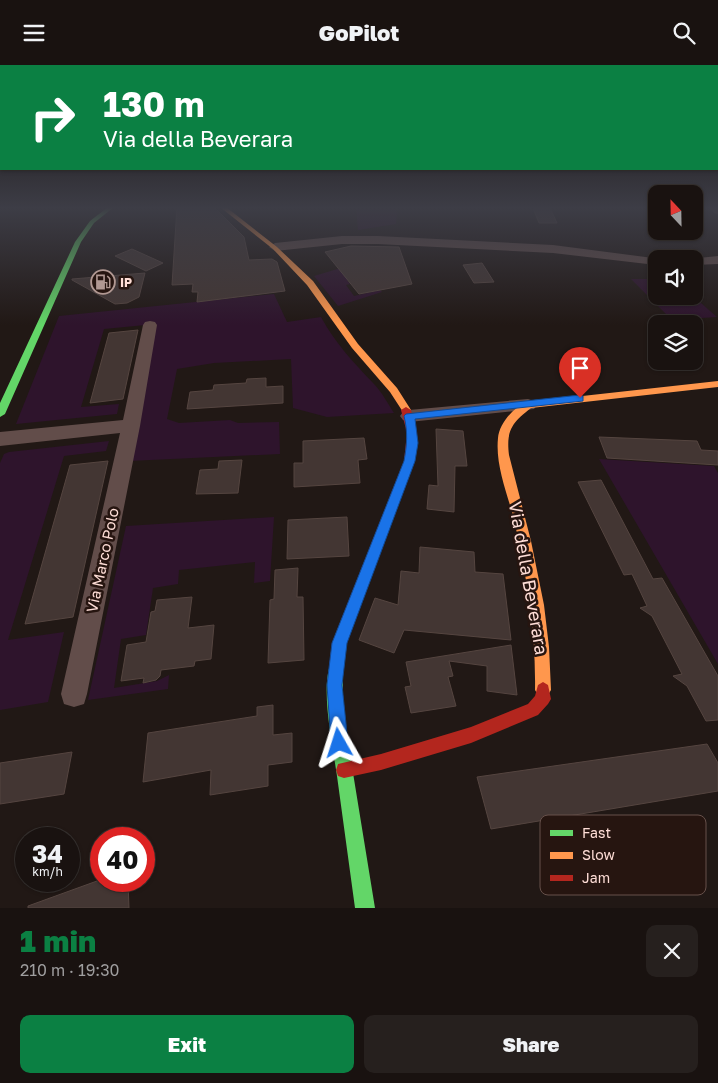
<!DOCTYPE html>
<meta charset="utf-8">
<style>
body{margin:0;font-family:"Golos Text",sans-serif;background:#26201e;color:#f1f3f6;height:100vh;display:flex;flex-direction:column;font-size:19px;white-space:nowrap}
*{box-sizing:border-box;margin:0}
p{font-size:16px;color:#9f9e9f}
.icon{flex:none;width:28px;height:28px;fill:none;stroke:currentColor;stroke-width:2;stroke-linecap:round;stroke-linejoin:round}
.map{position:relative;height:843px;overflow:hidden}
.panel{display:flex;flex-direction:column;background:#191210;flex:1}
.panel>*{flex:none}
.banner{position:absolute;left:0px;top:0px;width:719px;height:105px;box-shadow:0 1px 4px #0004,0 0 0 1px #373230;background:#0b8043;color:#fff;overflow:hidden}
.needle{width:32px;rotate:338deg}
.controls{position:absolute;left:648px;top:120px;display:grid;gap:10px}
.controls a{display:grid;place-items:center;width:55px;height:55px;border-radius:10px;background:#191210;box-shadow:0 1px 4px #0004,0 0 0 1px #373230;font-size:25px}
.speed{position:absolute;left:15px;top:762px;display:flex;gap:10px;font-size:25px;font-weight:700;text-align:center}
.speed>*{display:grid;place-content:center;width:65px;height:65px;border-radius:50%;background:#191210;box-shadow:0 1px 4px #0004,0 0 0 1px #373230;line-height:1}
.speed small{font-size:12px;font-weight:400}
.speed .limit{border:8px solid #d22;background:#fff;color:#111}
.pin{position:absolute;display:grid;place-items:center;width:42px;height:42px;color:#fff;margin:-51px -21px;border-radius:50% 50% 50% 0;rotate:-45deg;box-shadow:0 0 5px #0007}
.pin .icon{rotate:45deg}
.me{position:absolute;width:55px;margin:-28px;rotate:354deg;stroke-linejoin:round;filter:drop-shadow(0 0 4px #0008)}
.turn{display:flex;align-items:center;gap:18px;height:105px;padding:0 20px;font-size:22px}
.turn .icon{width:65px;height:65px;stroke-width:2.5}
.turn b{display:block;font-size:35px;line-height:42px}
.round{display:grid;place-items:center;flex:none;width:52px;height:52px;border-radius:10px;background:#26201e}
.head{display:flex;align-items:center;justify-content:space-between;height:85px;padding:0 20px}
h1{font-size:30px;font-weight:800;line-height:38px;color:#0b8043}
.action{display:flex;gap:10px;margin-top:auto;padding:10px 20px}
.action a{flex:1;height:58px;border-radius:10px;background:#0b8043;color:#fff;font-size:20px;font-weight:800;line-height:58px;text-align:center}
.action a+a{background:#26201e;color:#f1f3f6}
header{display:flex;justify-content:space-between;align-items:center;height:65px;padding:0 20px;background:#191210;font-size:22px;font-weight:800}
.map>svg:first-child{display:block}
.green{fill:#2e142c}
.building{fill:#433633;stroke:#554540}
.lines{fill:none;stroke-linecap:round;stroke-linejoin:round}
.street{fill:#624d4a;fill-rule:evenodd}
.fast{fill:#63d668;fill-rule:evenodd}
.slow{fill:#ff974d;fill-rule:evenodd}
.jam{fill:#b3261e;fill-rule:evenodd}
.route{fill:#1a73e8;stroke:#114b97}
.labels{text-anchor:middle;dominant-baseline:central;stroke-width:5;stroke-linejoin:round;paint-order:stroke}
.far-poi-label{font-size:12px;font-weight:bold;fill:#feddd6;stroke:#261510;text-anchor:start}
.street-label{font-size:15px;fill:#feddd6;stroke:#261510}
.near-street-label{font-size:18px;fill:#feddd6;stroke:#261510}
.key{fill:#261510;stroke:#67514b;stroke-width:1}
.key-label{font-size:14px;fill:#feddd6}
</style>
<header><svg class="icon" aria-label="menu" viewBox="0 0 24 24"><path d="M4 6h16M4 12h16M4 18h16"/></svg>GoPilot<svg class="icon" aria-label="search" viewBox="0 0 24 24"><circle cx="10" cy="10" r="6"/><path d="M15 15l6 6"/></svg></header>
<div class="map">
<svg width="718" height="843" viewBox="0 0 718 843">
<rect width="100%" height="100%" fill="#211815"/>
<path class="green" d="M356,142h41l-1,17 -38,6z
M354,199l8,12 -15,4 3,4 -4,1 8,11 26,-6 2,2 -44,14 -24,-30z
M631,214h25v17h37l24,21 -45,3z
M274,229l13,28 34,-5c14,26 33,46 53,67 8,8 14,20 20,29l-67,4 -34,-9 -2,-49 -77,4 -37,6 -10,50 12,4 51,-3 8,3 41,-1 1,32 -151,7 27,-137 -52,5 -23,78 38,-3 -2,10 -101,10 43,-108z
M109,376l-3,10 -42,5 -56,184 56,-8 -16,70 -48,8v-247l4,-9 5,-2z
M599,394l115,7 4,7v191z
M274,452l-4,64 -16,2 1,-21 -76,8 -1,14 -25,4 -7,47 -25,4 -7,49 43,-7 12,-6 -1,14 -80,11 38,-174z"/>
<path class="building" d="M177,142h37l30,30 5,23 23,-1 5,3 8,29 -88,11 1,-10h-6l1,-8 -21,1z
M533,143h17l7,15h-18z
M351,181l48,1 13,37 -53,10 -34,-42z
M132,184l31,14 -17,8 -31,-15z
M482,198l12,19 -20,1 -11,-18z
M145,208l-6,24 -12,6 -12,1 -43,-24v-1z
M138,265l-15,69 -33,4 19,-70z
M266,313v9l17,-1v17l-96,6 3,-17 23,-2 1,-5 32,-2 1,-4z
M436,364l27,2 4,35h-12l-1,46 -27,-3 2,-24 9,1z
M599,372l98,4 4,9 17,1v14l-111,-7z
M364,373l3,21 -9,1 2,23 -66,4v-24h9v-22z
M242,395l-4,33 -42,1 4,-24 18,-1 1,-8z
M108,396l-35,156 -48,7 45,-159z
M601,415l52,99 9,-1 56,98v44l-12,1 -19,-35 -14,-10 9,-2 -30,-58 -12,-8 7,-2 -15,-32 -8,1 -46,-93z
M347,452l2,39 -62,3 1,-39z
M420,482l54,5 1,20 28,2 8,66 -107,-10 -10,23 -35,-13 16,-42 23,7 3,-34 18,2z
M298,503l-1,29h6l1,63 -36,3 2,-63 4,-1 1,-29z
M192,532l-4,31 26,-3 -3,34 -16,2 -1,5 -33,4 -1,6 -4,4 -13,3 1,-5 -23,3 6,-36 19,-3 5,-30 4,-1 2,-11z
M511,580l6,50 -30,-4v-25l-38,-5 4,15 -5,1 8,29 -45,7 -6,-26 6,-1 -5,-24z
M273,640v30l19,-2v29l-24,3v21l-58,9 1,-25 -68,12 5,-49 109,-17v-9z
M707,679l11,19v28l-227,38 -14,-52z
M72,687l-8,42 -64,10v-41z
M97,816h31l1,27h-101v-2z"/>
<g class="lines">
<path class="street" d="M709,142h9v7l-4,-1z
M342,171h36l175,9 108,14h-5v6l-103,-12 -175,-9h-36l-67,7 -6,-4 6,-4z
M718,191v8l-24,1v-6h-5z
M150,256l5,1 2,3 -17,101 -53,268 -3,10 -10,3 -10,-3 -3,-10 59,-261 -120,13v-14l123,-12 20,-95 2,-3z
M528,334l6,2 3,4 -3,4 -125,13 -6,-2 -3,-4 3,-4 6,-2z"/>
<path class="fast" d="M108,142h6l-20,16 -13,19 -76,172 -5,3v-14l75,-161 15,-21z
M336,596l5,2 2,5v30l4,38 28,172h-20c-6,-44 -12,-88 -18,-132 -4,-28 -17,-88 -6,-113z"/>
<path class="slow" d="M220,142h6l51,40 36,34 45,63 39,44 14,22 -2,2h-6l-13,-20 -38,-44 -45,-63 -34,-36z
M718,316v6l-187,21c-19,15 -25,22 -22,47l22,86 13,64 5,42 2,43 -3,5 -5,3 -5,-3 -3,-5c1,-57 -8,-111 -20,-166 -6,-27 -20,-57 -17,-86 1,-14 16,-32 30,-36z"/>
<path class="jam" d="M406,342l5,3 6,23 -3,28 -68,182 -5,30 -5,2 -5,-2 -2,-5 3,-25 72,-182 3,-28 -6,-23z
M543,617l5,3 3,14 -3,5 -10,11 -67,28 -90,27 -37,8 -6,-2 -2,-6 2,-6 43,-10 90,-27 57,-23 7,-8 3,-11z"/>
</g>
<linearGradient id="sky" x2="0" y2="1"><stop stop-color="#120d0c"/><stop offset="0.55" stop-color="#3d3d46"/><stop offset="1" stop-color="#3d3d46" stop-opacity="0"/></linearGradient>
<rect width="718" height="260" fill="url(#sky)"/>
<path class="route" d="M580,330l3,1v5l-168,18 3,24 -3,18 -68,182 -5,42 6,58 -3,6 -6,2 -5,-2 -3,-6 -4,-58 5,-42 72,-182c3,-16 4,-29 0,-45l2,-2z"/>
<defs>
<g id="fuel-ring" transform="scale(1.25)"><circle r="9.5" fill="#261510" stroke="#b19892" stroke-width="1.5"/><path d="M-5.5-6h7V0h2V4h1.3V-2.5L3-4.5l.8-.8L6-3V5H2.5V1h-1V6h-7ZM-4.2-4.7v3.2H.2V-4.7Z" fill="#b19892"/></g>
</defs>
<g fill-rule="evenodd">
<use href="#fuel-ring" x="103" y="217"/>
</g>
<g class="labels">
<g class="far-poi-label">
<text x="120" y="217">IP</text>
</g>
<g class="street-label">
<text transform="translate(102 495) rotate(-78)">Via Marco Polo</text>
</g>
<g class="near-street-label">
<text transform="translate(529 513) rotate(80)">Via della Beverara</text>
</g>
</g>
<rect x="540" y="750" width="166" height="80" rx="8" class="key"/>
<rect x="550" y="765" width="23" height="6" fill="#63d668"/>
<rect x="550" y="787" width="23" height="7" fill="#ff974d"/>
<rect x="550" y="810" width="23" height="6" fill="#b3261e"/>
<g class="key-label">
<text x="582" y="773">Fast</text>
<text x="582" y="795">Slow</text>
<text x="582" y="818">Jam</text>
</g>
</svg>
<div class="controls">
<a><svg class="needle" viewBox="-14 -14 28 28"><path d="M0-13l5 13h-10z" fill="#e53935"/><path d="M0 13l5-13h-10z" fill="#9f9e9f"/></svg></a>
<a><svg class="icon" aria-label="sound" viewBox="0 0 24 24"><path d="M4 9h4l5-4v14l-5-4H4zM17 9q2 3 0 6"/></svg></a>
<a><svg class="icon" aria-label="layers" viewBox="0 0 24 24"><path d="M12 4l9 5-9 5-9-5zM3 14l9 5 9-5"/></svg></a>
</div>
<div class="speed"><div>34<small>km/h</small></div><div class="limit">40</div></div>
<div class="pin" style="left:580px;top:333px;background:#d93025"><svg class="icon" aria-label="arrive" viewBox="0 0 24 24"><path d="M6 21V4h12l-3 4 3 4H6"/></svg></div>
<svg class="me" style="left:339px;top:678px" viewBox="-20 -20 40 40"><path d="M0-17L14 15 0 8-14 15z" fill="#1a73e8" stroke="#fff" stroke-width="4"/></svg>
<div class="banner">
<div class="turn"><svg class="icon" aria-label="right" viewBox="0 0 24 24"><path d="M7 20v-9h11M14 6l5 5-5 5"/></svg><div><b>130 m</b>Via della Beverara</div></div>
</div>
</div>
<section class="panel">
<div class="head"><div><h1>1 min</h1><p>210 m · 19:30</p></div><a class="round"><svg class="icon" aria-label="close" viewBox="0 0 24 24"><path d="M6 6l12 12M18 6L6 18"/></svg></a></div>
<div class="action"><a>Exit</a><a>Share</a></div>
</section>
